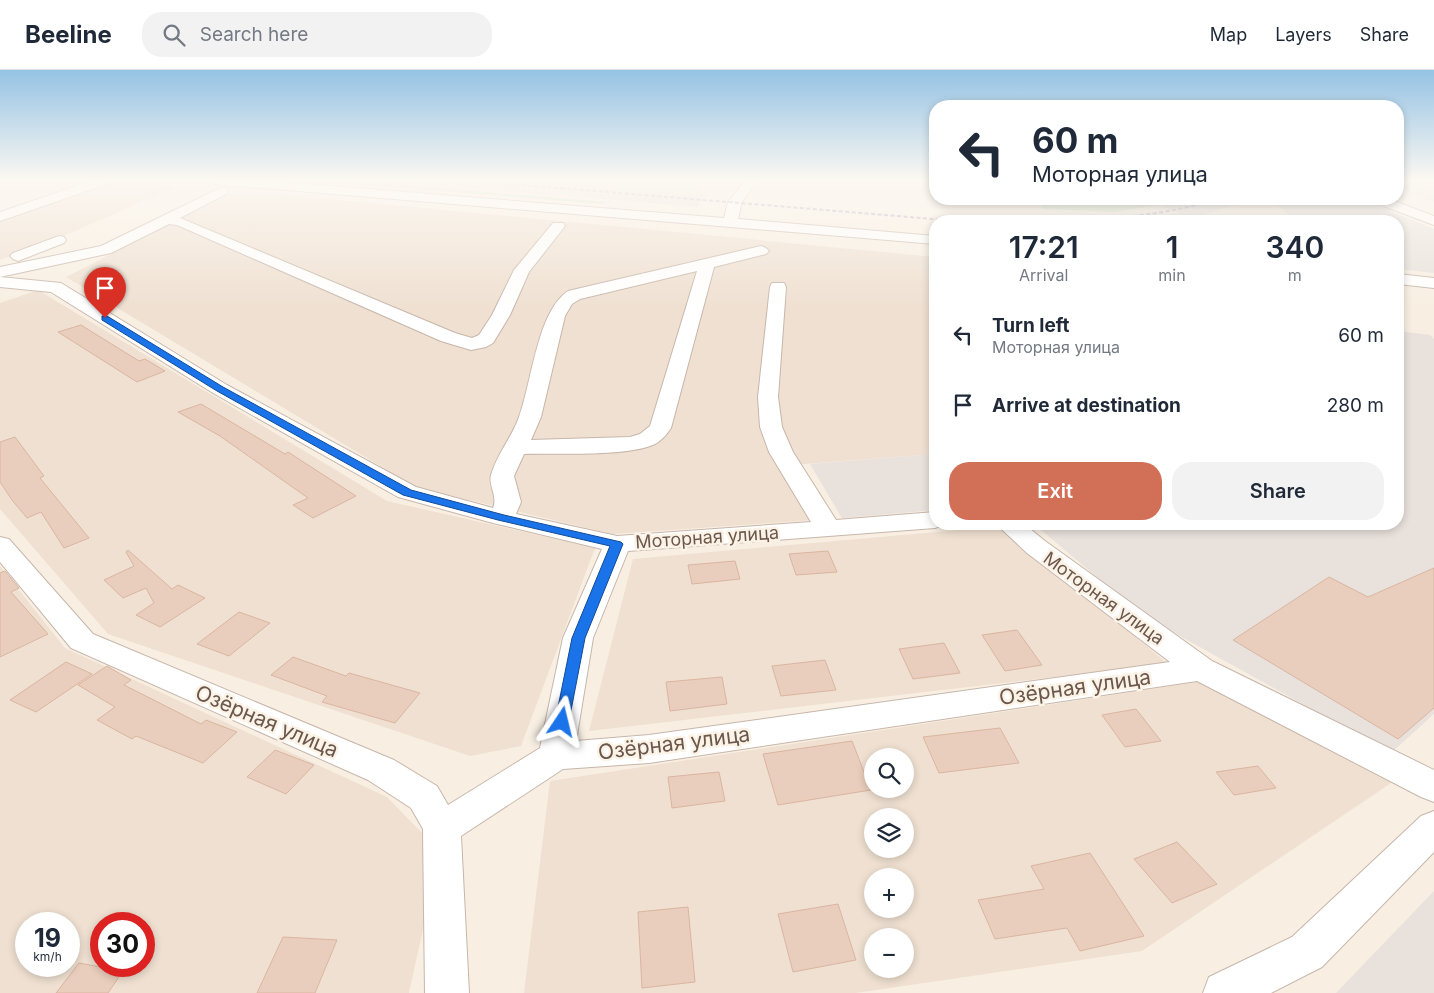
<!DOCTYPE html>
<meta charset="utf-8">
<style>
body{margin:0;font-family:Inter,sans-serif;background:#f2f2f3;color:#1f2937;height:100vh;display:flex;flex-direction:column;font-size:19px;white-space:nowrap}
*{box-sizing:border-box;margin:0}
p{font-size:16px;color:#747a83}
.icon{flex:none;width:28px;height:28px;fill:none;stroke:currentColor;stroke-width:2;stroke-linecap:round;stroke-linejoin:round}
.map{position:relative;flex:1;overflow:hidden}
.panel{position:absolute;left:929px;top:145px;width:475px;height:315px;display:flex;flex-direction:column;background:#fff;border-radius:20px;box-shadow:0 2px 8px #0003}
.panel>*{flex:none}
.guide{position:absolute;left:929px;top:30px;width:475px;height:105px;border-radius:20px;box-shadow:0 2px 8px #0003;background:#fff;color:#1f2937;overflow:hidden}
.tools{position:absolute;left:864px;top:678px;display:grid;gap:10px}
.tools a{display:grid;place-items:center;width:50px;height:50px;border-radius:50%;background:#fff;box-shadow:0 2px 8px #0003;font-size:25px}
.speed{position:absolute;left:15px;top:842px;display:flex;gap:10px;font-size:25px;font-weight:700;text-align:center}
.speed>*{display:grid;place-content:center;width:65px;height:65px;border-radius:50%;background:#fff;box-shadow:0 2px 8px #0003;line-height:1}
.speed small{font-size:12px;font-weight:400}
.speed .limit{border:8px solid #d22;background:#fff;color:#111}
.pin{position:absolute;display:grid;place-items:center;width:42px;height:42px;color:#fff;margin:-51px -21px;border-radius:50% 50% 50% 0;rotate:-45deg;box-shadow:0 0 5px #0007}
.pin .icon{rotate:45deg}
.me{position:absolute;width:55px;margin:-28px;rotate:10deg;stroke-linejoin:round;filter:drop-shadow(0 0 4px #0008)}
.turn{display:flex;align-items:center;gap:18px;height:105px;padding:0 20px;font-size:22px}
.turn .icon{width:65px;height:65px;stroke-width:2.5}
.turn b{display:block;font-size:35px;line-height:42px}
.eta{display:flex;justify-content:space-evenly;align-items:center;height:85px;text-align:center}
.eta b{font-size:30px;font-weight:600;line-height:35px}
.primary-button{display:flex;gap:10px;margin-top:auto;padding:10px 20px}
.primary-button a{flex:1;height:58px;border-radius:20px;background:#d26f57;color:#fff;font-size:20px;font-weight:600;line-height:58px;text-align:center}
.primary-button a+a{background:#f2f2f3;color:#1f2937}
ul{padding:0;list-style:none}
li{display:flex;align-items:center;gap:15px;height:70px;padding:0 20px}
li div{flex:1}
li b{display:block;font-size:19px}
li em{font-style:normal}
header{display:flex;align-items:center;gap:30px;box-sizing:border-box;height:70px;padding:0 25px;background:#fff;border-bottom:1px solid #e0e1e3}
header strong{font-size:24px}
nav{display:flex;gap:28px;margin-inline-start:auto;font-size:18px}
.search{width:350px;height:45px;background:#f2f2f3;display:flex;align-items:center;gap:12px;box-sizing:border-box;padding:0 18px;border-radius:20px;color:#747a83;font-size:19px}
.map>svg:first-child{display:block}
.residential{fill:#efe0d1;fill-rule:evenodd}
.industrial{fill:#e8e1dc}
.green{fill:#d1e3c3}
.building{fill:#eacebd;stroke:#dab5a0}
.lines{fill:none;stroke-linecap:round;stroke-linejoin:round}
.minor-casing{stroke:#c7b6ab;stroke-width:2}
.minor{fill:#fff;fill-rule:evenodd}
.rail{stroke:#b1a3bf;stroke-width:2;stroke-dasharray:4 2.5;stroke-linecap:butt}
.route{fill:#1a73e8;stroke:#114b97}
.labels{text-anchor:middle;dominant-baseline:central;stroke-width:5;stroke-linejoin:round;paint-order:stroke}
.street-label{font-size:18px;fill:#6c574c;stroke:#fcf3e7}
.near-street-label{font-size:21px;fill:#6c574c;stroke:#fcf3e7}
</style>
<header>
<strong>Beeline</strong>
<div class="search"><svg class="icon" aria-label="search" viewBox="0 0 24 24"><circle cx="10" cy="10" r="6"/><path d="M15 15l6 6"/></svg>Search here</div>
<nav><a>Map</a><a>Layers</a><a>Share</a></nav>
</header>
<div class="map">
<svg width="1434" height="923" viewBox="0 0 1434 923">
<rect width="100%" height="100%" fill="#f8efe2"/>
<path class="residential" d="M106,112l70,5 -115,50 -61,23v-41z
M237,120l698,67v197l-157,12 35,54 -201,14 -197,-47 -349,-210z
M38,220l349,211 208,47 -74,198 -51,10 -362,-122 -108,-125v-206z
M1004,456l164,138 -579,67 44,-172z
M0,496l65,82 322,149 38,39v84l-16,73h-409zM26,854h43v42h-43zM101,854h43v42h-43z
M1210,610l184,101 -252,170 -286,42h-332l26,-212zM872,686h33v33h-33zM872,746h33v33h-33zM872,806h33v33h-33zM872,866h33v33h-33z"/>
<path class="industrial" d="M392,110h314l-10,10 15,2 -14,15z
M1398,110h13l23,9v13l-36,-14z
M1183,129h71l-71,22h-56l53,-8 -20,-7z
M1270,129h91l73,30v44l-36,-4v-48h-102z
M1398,261l32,4 4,4v375l-43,39 -249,-138 -108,-91h364z
M935,384v56l-93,8 -32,-54z
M1434,821v102h-98z"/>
<path class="green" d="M309,110h33l264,22 -4,2z
M1041,129h134l-25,7 -35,6 -73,-3z"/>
<path class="building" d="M81,255l58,36 6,-2 20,12 -28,11 -79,-50z
M201,334l84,50 3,-2 68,44 -43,22 -20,-13 15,-7 -88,-62 -42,-24z
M15,367l29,39 -4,2 49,60 -25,10 -23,-36 -14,6 -15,-18 -12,-18v-40z
M128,480l44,39 6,-4 27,13 -45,29 -24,-12 18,-12 -8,-15 -23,10 -19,-18 30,-14 -8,-14z
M828,481l9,21 -41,3 -7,-21z
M735,491l5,18 -48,5 -4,-19z
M1434,498v140l-36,31 -165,-99 96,-63 39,20z
M5,501l14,17 -8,4 37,42 -48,23v-84z
M239,542l31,11 -41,33 -32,-12z
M1017,560l25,35 -37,6 -23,-36z
M944,573l16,30 -47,6 -14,-30z
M293,587l53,19 3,-3 71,20 -25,30 -73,-21 5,-6 -56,-21z
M825,590l11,30 -55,6 -9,-30z
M66,592l26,12 -56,38 -26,-12z
M107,596l24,14 -7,5 77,39 5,-4 31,12 -34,31 -67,-27 -4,3 -35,-19 18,-13 -37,-22z
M722,607l5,27 -57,7 -4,-29z
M1136,639l25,32 -36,6 -23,-32z
M1000,658l19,35 -80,10 -16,-36z
M852,671l19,49 -93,15 -15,-51z
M275,680l39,15 -28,29 -39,-17z
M1258,696l18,22 -42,7 -18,-23z
M719,702l6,29 -53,7 -4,-31z
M1177,772l40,42 -45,19 -38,-44z
M1090,783l54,83 -64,15 -13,-23 -72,11 -17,-39 66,-11 -13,-23z
M838,834l18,56 -63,12 -15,-58z
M688,837l7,75 -53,6 -4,-76z
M283,867l54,3 -22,53h-58z
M79,893l44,8 -15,22h-52z"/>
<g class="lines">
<g class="minor-casing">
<path id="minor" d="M94,110l15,1 -2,3 -107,37v-9z
M208,110h49l467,38 4,-16 18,-22h12l-16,22 -4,17 197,17v8l-721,-60z
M222,117l4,1 2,3 -2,3 -46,24 275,115 17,5 7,-3 13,-20 22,-45 39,-47h10l2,3 -36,46 -19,43 -17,28 -7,4 -15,3 -30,-9 -264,-116 -8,-1 -58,29 -111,24v-10l101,-21z
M1371,129h18l45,17v9l-61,-23z
M59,166l5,1 2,3 -2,3 -46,18 -5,-2 -3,-3 3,-3z
M761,176l5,2 3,3 -3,3 -52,13 -43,161c-4,6 -10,13 -16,16 -27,13 -99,9 -131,10l-10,22 7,26 -5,12 101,22 194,-14 -42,-70 -9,-25 -2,-30 12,-110 2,-4h12l2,4 -8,110 4,30 11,25 43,68 99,-8v12h10l-10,4 -307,23 -35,87 -17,103 73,-6 521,-73 -143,-109 -31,-29h28l21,17 167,120 222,109v32l-13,-5 -224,-116 -548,82 -86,6 -102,67 8,157h-44l-2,-164 -12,-21 -43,-28 -297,-132 -71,-86v-25l9,2 84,95 301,126 43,26 11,19 92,-57 23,-110 39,-89 -109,-26 -95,-26 -185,-104 -162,-101 -51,-5v-10l61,6 166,102 189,102 77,21c5,-12 -5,-23 -2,-33 6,-21 21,-38 28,-58 13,-35 18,-105 49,-126zM697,201l-47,155 -10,8 -10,3 -99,3 10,-23 24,-101 7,-12 8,-5z
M1398,204l36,4v10l-36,-4z
M1434,741v41l-112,115 -51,26h-68l6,-16 83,-40 129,-121z"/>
</g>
<use href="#minor" class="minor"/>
<path class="rail" d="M463,110l470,39 52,2
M1421,110l13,4
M1049,151c57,-2 113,-4 167,-22"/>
</g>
<linearGradient id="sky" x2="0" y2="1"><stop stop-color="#95c3e4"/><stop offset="0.46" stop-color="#fcf8f2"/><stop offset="1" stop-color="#fcf8f2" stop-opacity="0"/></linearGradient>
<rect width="1434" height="239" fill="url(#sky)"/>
<path class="route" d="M102,246h5l116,71 188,103 93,25 117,27 2,2 -38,94 -17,88 -6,2 -5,-2 -2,-4 17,-84 38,-92 -112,-26 -95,-25 -186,-104 -115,-71z"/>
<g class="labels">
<g class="street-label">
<text transform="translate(707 467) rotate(-4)">Моторная улица</text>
<text transform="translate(1104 528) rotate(36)">Моторная улица</text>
</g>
<g class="near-street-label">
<text transform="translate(1075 617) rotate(-8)">Озёрная улица</text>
<text transform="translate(267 651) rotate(23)">Озёрная улица</text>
<text transform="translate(674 673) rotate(-7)">Озёрная улица</text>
</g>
</g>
</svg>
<div class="tools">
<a><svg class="icon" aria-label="search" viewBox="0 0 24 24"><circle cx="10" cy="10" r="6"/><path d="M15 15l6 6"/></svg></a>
<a><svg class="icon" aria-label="layers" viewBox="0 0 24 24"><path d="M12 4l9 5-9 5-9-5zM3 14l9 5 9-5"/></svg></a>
<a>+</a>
<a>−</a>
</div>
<div class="speed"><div>19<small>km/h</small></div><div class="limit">30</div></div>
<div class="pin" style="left:105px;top:248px;background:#d93025"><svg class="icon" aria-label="arrive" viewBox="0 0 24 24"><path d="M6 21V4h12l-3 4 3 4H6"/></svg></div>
<svg class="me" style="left:562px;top:652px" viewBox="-20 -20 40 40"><path d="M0-17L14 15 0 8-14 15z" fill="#1a73e8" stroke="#fff" stroke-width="4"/></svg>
<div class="guide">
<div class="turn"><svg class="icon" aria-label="left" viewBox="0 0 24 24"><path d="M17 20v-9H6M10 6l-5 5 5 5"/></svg><div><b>60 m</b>Моторная улица</div></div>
</div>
<section class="panel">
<div class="eta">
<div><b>17:21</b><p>Arrival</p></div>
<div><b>1</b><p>min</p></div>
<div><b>340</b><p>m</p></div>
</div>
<ul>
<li><svg class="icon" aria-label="left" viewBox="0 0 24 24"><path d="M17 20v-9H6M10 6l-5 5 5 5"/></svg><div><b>Turn left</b><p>Моторная улица</p></div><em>60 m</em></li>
<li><svg class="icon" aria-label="arrive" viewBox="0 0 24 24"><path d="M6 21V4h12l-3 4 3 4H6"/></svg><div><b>Arrive at destination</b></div><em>280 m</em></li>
</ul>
<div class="primary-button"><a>Exit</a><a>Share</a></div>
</section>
</div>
